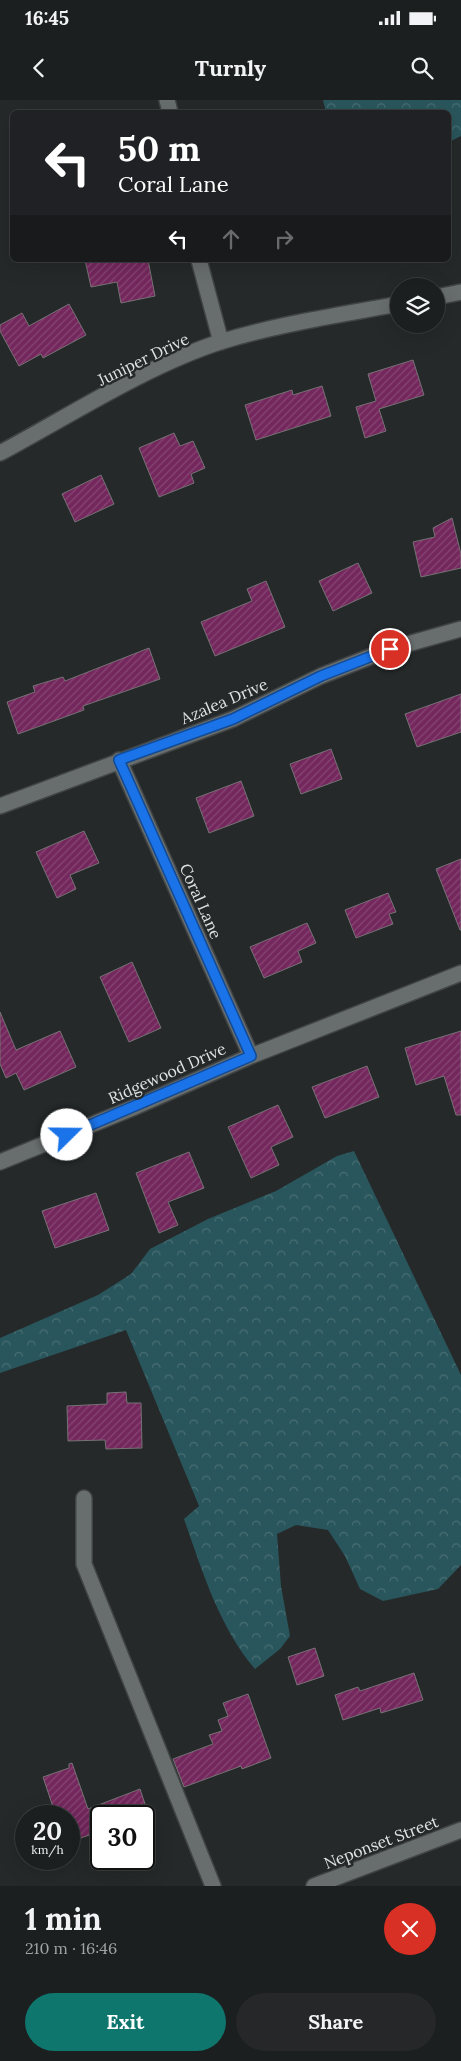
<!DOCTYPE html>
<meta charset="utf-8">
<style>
body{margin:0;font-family:Lora,serif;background:#252729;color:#f1f3f6;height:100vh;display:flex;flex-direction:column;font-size:19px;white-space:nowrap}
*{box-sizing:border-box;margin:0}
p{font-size:16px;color:#a0a2a5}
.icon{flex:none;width:28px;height:28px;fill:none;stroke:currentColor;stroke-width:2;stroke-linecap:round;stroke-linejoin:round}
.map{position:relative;height:1786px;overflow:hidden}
.drawer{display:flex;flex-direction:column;background:#1c1f20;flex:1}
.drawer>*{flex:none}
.top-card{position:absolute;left:10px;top:10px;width:441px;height:152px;border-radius:8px;box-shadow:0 5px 20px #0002,0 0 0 1px #3a3d3e;background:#202124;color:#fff;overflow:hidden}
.tools{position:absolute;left:390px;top:178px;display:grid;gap:10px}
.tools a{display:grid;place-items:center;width:55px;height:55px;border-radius:50%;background:#1c1f20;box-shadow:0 5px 20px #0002,0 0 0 1px #3a3d3e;font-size:25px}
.speed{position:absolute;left:15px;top:1705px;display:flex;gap:10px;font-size:25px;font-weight:700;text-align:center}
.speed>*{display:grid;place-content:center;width:65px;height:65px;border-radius:50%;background:#1c1f20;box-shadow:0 5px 20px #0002,0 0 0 1px #3a3d3e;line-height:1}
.speed small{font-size:12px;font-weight:400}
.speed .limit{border:2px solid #111;border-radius:8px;background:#fff;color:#111}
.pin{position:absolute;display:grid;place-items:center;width:42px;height:42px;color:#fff;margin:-21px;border:2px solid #fff;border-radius:50%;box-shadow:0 1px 5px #0007}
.me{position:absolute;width:55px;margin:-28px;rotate:68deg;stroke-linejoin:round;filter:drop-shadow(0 0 4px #0008)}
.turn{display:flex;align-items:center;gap:18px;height:105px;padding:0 25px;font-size:22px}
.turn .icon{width:65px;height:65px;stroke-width:2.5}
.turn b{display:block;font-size:35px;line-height:42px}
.lanes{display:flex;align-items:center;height:48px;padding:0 25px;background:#0003;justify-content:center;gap:25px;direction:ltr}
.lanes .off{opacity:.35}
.round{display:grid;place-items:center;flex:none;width:52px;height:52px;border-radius:26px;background:#252729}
.head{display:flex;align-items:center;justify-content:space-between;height:85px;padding:0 25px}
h1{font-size:30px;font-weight:700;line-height:38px}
.cta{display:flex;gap:10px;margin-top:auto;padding:10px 25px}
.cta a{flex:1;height:58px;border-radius:30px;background:#0f766e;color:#fff;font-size:20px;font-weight:700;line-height:58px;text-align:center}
.cta a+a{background:#252729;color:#f1f3f6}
.status{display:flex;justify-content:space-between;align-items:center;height:35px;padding:0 25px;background:#1c1f20;direction:ltr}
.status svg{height:14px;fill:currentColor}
header{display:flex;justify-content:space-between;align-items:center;height:65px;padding:0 25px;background:#1c1f20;font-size:22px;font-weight:700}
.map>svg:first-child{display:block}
.forest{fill:url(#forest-crowns)}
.building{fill:url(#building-hatch);stroke:#767275}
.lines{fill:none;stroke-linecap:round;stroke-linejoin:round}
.street-casing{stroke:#404444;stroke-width:18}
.secondary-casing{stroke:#404444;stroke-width:18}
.street{stroke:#686d6e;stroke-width:15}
.secondary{stroke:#686d6e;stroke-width:15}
.route-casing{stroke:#114b97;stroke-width:12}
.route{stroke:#1a73e8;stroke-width:9}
.labels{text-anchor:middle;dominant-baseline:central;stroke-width:5;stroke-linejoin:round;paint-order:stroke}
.street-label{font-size:16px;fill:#e0e3e3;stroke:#25292a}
</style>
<div class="status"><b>16:45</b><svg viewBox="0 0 49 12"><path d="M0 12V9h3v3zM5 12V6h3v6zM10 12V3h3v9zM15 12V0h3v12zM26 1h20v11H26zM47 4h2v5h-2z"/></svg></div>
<header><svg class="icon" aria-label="back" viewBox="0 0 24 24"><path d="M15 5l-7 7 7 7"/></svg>Turnly<svg class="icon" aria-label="search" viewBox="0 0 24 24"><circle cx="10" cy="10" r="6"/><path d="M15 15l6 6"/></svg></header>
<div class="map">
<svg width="461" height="1786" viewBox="0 0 461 1786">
<defs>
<pattern id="forest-crowns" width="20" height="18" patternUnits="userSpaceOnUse" patternTransform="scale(1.25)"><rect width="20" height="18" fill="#29565c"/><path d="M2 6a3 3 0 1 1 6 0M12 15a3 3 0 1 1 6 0" fill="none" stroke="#486e73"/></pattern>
<pattern id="building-hatch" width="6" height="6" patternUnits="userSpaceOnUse" patternTransform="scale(1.25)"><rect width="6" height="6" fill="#73275c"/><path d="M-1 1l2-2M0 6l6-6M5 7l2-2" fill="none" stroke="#874673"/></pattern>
</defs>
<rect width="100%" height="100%" fill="#25292a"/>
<path class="forest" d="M323,0h138v36l-12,6v-30h-123z
M354,1051l107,224v190l-23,24 -55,12 -23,-12 -15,-33 -17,-26 -32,-5 -19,9 4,52 9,50 -10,13 -25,20c-36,-42 -53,-99 -71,-150l15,-13 -73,-176 -126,43v-35l98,-43 33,-21 19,-25 58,-30 68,-28 61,-35z"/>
<path class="building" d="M85,160h63l7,36 -34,7 -4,-21 -26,5z
M69,204l17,31 -43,23 -2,-4 -22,12 -19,-35v-6l22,-12 7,13z
M413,260l11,35 -45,14 7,22 -21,7 -9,-31 20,-6 -8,-27z
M322,286l9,30 -75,24 -11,-35 47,-15 1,5z
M174,333l6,13 13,-5 12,27 -14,6 3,9 -35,14 -20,-49z
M101,375l13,29 -39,18 -13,-28z
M452,418l9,36v14l-40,9 -8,-35 22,-5 -2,-9z
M358,463l14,30 -39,18 -14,-30z
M266,481l19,46 -70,29 -14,-34 51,-21 -5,-12z
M149,548l11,31 -77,27 1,4 -66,24 -11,-32 28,-10 -2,-6 30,-9 2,4z
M461,594v38l-44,15 -12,-33z
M331,649l11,30 -41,15 -11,-30z
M241,681l13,35 -45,17 -13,-35z
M84,731l15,32 -29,12 6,14 -19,9 -21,-46z
M461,759v71h-1l-24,-61z
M388,793l8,19 -7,2 4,10 -37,14 -11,-28z
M307,823l9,20 -18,8 4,11 -38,16 -14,-31z
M132,862l29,66 -32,14 -29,-65z
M0,912l16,38 44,-19 16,36 -52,23 -8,-17 -10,5 -6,-14z
M461,931v84h-5l-12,-39 -28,9 -11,-37z
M367,966l12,31 -54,21 -13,-31z
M278,1005l15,32 -22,10 8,18 -28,13 -23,-51z
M189,1052l15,36 -36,14 10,23 -19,8 -23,-60z
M96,1093l13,37 -54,18 -13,-37z
M126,1292l1,11h14l1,45 -36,1 -1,-9 -37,1 -1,-35 40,-2v-11z
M315,1548l9,28 -27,9 -9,-28z
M414,1573l9,27 -42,13 -1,-5 -37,12 -8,-25 23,-8 2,4z
M248,1594l23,64 -29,11 -1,-3 -57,21 -11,-28 40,-15 -4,-9 13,-4 -4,-11 10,-4 -5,-13z
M72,1663l16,46 52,-20 9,27h-48v15l-32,11v-26h-13l-13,-39 26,-9v-4z"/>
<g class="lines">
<g class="street-casing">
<path id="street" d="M167,0l3,12
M199,160l22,82
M436,197l25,-5
M0,353c69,-37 146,-87 220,-111 58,-18 120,-27 179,-38
M119,660l132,296
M0,706l233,-87 88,-43 69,-27 71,-20
M0,1062l135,-55 116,-51 210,-83
M84,1398v66l129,322"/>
</g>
<g class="secondary-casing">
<path id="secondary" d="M314,1786l147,-56"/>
</g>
<use href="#street" class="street"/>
<use href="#secondary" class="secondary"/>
</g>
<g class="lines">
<g class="route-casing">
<path id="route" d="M67,1035l184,-79 -132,-296 114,-41 88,-43 69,-27"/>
</g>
<use href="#route" class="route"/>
</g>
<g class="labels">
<g class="street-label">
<text transform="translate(143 259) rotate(-26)">Juniper Drive</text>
<text transform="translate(224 601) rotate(-23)">Azalea Drive</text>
<text transform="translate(201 801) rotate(66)">Coral Lane</text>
<text transform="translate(167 973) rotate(-24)">Ridgewood Drive</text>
<text transform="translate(381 1742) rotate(-21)">Neponset Street</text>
</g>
</g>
</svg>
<div class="tools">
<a><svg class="icon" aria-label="layers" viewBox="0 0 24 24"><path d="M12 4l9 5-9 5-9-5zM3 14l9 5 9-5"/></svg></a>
</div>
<div class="speed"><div>20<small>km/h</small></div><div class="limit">30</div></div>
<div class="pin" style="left:390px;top:549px;background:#d93025"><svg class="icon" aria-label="arrive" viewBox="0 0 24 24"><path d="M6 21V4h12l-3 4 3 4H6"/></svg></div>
<svg class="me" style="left:67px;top:1035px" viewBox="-20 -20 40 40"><circle r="19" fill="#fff"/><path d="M0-13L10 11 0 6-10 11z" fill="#1a73e8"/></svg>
<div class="top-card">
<div class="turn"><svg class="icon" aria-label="left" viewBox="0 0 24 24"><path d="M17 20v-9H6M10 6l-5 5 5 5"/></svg><div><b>50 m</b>Coral Lane</div></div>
<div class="lanes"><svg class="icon" aria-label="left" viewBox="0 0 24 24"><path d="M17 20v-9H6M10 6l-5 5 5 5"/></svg><svg class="icon off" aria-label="ahead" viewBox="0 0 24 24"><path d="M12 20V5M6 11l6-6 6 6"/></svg><svg class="icon off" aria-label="right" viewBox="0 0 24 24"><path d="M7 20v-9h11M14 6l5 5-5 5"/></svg></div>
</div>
</div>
<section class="drawer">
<div class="head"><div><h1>1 min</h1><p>210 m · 16:46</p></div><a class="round" style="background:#d93025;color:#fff"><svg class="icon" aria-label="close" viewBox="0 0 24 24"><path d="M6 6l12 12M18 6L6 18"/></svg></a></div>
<div class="cta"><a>Exit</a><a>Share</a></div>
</section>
